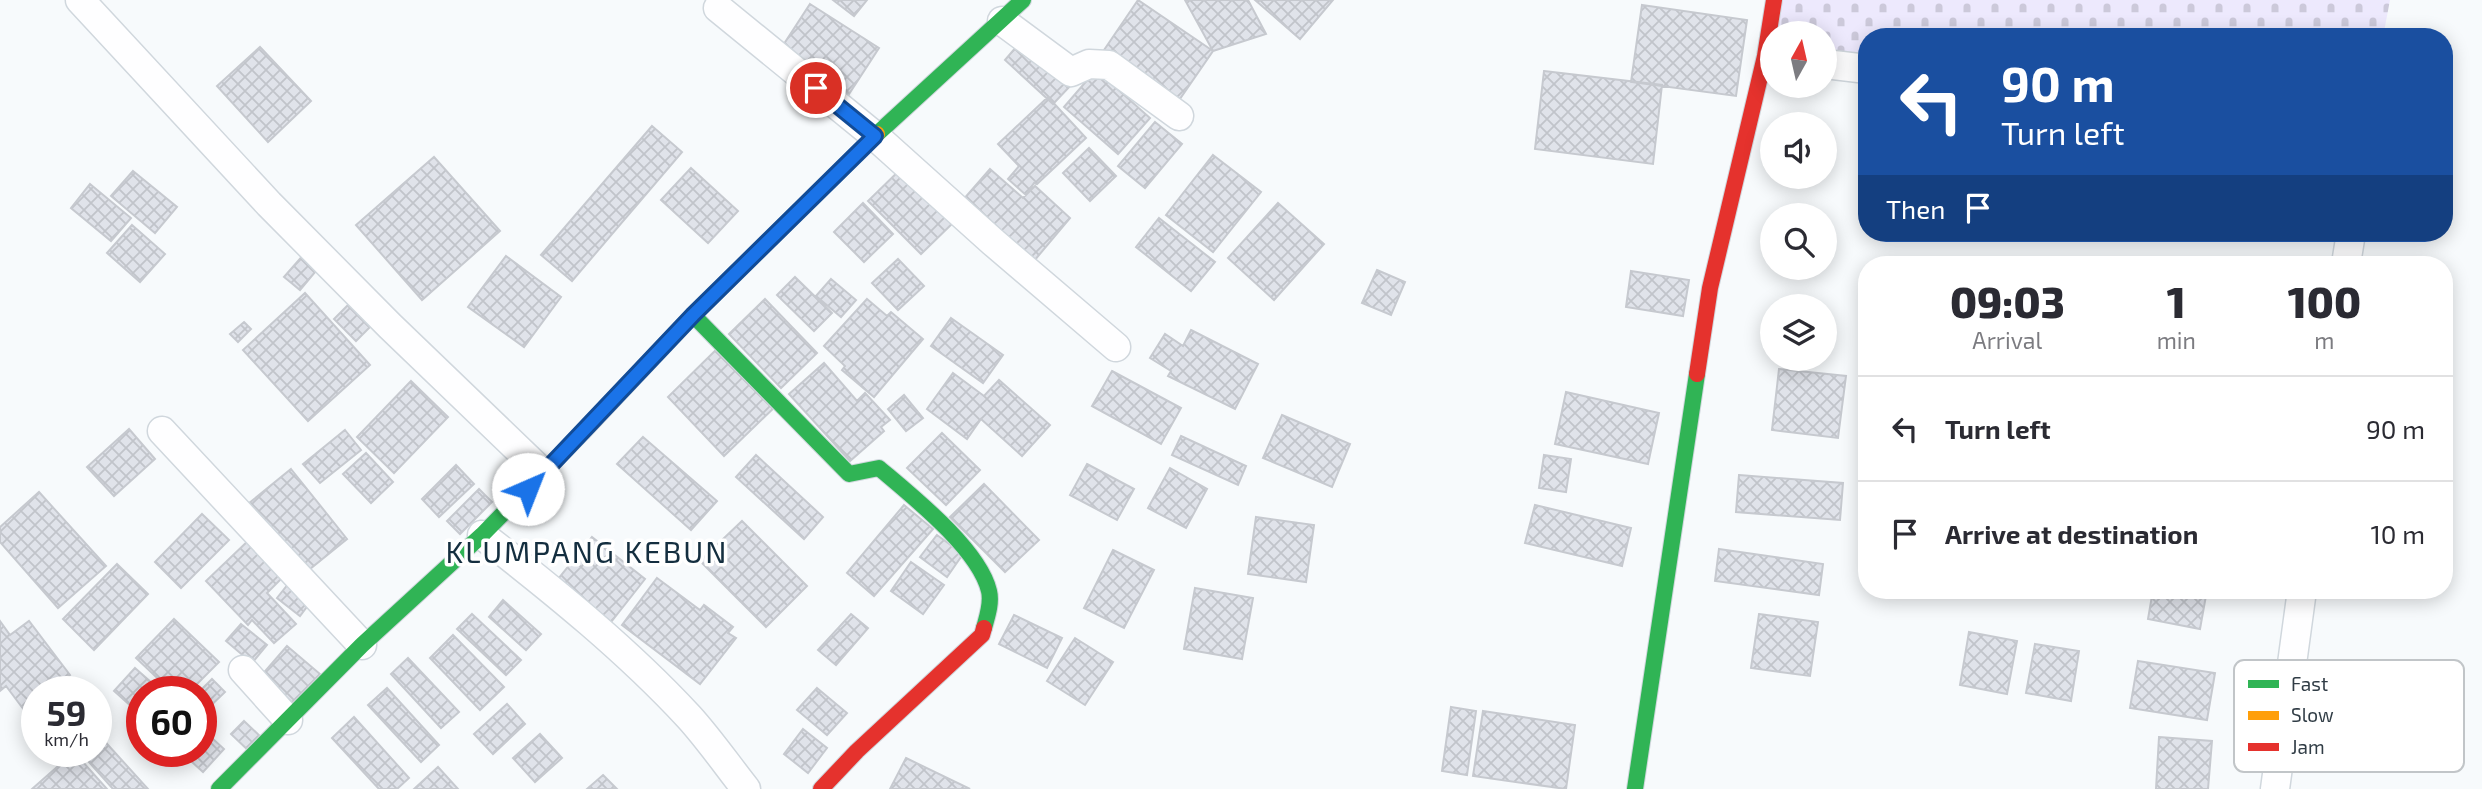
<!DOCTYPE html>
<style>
body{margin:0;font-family:"Exo 2",sans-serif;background:#f7f7f7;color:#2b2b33;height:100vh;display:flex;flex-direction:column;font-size:26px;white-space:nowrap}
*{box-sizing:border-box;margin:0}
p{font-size:23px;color:#7c7c81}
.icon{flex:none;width:38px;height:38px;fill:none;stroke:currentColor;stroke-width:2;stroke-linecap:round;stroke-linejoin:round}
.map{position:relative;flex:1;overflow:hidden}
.sheet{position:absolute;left:1858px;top:256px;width:595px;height:343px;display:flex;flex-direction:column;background:#fff;border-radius:28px;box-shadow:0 4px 18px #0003}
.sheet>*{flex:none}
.hud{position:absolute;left:1858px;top:28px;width:595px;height:214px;border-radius:28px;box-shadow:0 4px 18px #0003;background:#1a4fa0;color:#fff;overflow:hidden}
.needle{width:46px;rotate:8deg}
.fabs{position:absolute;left:1760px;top:21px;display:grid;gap:14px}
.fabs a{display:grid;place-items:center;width:77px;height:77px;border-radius:50%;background:#fff;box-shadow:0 4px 18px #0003;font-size:35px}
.speed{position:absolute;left:21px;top:676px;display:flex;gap:14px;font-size:35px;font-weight:700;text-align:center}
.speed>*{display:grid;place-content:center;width:91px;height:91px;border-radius:50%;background:#fff;box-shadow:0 4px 18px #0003;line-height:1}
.speed small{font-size:18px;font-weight:400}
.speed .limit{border:10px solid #d22;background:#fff;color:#111}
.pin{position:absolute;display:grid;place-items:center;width:60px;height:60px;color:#fff;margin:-30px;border:4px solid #fff;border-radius:50%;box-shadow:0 2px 7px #0007}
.me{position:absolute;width:77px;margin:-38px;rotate:44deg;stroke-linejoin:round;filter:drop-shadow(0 0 5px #0008)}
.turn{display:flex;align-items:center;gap:24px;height:147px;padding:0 28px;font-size:32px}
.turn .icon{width:91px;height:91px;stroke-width:2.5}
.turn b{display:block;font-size:49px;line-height:60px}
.then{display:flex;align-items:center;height:66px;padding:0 28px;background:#0003;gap:14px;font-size:26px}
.eta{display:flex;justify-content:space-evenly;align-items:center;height:119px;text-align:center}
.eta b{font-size:42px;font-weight:800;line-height:49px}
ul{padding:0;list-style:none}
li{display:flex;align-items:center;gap:21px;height:105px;padding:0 28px;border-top:2px solid #e1e1e2}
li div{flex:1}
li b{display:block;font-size:26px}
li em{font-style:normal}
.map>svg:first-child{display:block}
.cemetery{fill:url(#cemetery-stones)}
.building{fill:url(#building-cross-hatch);stroke:#c6c9cf;stroke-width:2}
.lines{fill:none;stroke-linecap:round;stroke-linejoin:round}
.street-casing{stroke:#d0d7dd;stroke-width:31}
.fast-casing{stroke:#d0d7dd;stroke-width:18}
.slow-casing{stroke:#d0d7dd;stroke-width:18}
.jam-casing{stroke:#d0d7dd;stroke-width:18}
.street{stroke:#fefeff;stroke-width:28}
.fast{stroke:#30b455;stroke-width:16}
.slow{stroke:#ff9f0a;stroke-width:16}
.jam{stroke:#e5322d;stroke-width:16}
.route-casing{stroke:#114b97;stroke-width:18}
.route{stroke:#1a73e8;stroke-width:12}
.labels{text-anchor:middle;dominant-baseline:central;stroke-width:7;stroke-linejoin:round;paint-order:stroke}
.quarter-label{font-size:30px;letter-spacing:2px;fill:#142e3f;stroke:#fff}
.key{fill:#fff;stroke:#c1c5c8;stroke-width:2}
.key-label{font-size:19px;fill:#313d46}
</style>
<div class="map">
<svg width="2482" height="789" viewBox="0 0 2482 789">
<defs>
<pattern id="cemetery-stones" width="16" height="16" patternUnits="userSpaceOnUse" patternTransform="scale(1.75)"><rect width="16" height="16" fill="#ede9fd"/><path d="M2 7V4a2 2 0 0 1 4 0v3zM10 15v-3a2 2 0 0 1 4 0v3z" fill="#ccc9da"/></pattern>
<pattern id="building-cross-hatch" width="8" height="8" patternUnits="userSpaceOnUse" patternTransform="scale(1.75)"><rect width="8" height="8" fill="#e0e3ea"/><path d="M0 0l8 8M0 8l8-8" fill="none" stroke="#c1c4ca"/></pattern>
</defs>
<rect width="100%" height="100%" fill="#f7fafc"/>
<path class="cemetery" d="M1774,0h616l-7,37h-516v32l-42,-5v-31h-52z"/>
<path class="building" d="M833,0h34l-13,16z
M1138,0l75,51 -38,55 -75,-50z
M1185,0h63l18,34 -53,17z
M1255,0h78l-33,39z
M810,4l69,44 -30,46 -69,-44z
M1642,5l105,15 -11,76 -105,-14z
M1023,39l49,45 -19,20 -48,-44z
M260,47l51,54 -43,41 -51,-56z
M1096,70l54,48 -32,36 -54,-47z
M1544,71l118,14 -9,79 -118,-15z
M1048,97l38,41 -49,46 -3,-1 -8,12 -18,-16 11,-13 -21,-22z
M1155,122l27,22 -37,44 -27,-22z
M652,126l30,26 -110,129 -31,-26z
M1089,148l27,28 -26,25 -27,-28z
M1213,155l48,37 -48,60 -47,-37z
M434,157l66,74 -78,69 -66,-75z
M904,166l53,53 -36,35 -53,-53z
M691,168l47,43 -30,32 -47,-43z
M990,169l33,29 12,-12 35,32 -36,43 -71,-61z
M133,171l44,36 -22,26 -44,-37z
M90,184l41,34 -20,23 -40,-33z
M863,203l30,31 -29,28 -30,-30z
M1278,203l46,41 -50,56 -46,-42z
M1159,218l56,44 -24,29 -55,-44z
M132,225l33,29 -25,28 -33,-29z
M305,253l16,12 -21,25 -16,-13z
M506,256l55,41 -37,50 -56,-40z
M898,259l26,27 -26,24 -26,-27z
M1377,270l28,12 -14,33 -29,-12z
M1631,271l58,9 -6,36 -57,-9z
M795,277l37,36 -18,18 -37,-36z
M831,279l25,21 -15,17 -25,-21z
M305,293l65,72 -62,56 -65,-71z
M765,299l52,54 -36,35 -52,-54z
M867,299l20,17 4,-4 32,27 -49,58 -32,-27 3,-4 -21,-20z
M348,305l22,22 -14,14 -22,-22z
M951,318l52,37 -20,28 -52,-37z
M244,322l7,7 -13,13 -8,-8z
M1191,330l67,34 -23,45 -67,-33 3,-5 -21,-13 15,-24 18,12z
M721,345l57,59 -54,52 -56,-59z
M824,363l33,38 8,-8 25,27 -9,7 3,4 -34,30 -61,-67z
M1779,369l67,7 -8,62 -66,-8z
M1112,371l69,37 -20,36 -69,-38z
M953,373l31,23 15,-16 51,45 -28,31 -41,-37 -14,20 -40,-30z
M411,381l37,36 -54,56 -37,-36z
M1566,392l93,21 -11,51 -93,-20z
M904,395l19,23 -17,13 -18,-22z
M1282,415l68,29 -18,43 -69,-29z
M129,429l26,30 -41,37 -27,-29z
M345,430l16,20 -41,33 -17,-19z
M942,433l38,37 -34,35 -39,-37z
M1181,436l65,30 -8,19 -66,-30z
M643,437l74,64 -26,29 -74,-66z
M366,453l27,29 -22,21 -28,-29z
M756,455l67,62 -19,22 -68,-62z
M1544,455l27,4 -5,33 -27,-4z
M1087,464l47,25 -17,31 -47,-25z
M456,465l18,19 -35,33 -17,-18z
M1170,468l37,21 -21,39 -38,-20z
M291,469l56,70 -42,34 -57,-69z
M1739,475l104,8 -3,37 -104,-8z
M984,484l55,56 -34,32 -55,-55z
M479,489l13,13 -32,32 -13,-13z
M39,492l67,74 -48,42 -58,-66v-15z
M904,505l29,24 -59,67 -27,-23z
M1535,505l96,23 -9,38 -97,-23z
M202,514l27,26 -48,48 -26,-26z
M1256,517l58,8 -8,57 -58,-8z
M742,521l65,65 -41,41 -66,-66z
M937,535l26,19 -16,23 -27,-20z
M592,537l53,42 -34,43 -53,-43z
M250,539l34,37 -17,17 29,31 -22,19 -22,-23 -4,5 -42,-44z
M1719,549l104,15 -4,31 -104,-14z
M1113,550l41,20 -30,58 -40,-20z
M911,562l33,23 -21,29 -32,-23z
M117,564l31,30 -54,56 -31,-31z
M657,578l43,32 4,-5 29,22 -5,6 8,5 -36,46 -78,-59z
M289,583l23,17 -12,16 -23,-18z
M1195,588l58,10 -11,61 -58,-10z
M2153,590h54l-7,39 -52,-10z
M503,600l38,34 -15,16 -37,-33z
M472,614l49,46 -15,15 -49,-46z
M851,614l17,14 -32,37 -18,-15z
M1759,614l59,8 -8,54 -59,-8z
M1014,615l48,23 -15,30 -48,-24z
M174,619l45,43 -29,29h-19l-35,-33z
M0,621l10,14 19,-14 41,54 -21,16h-12v10l-13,9 -18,-24 -6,5z
M241,624l26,21 -15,18 -26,-22z
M1969,632l48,9 -10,53 -47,-9z
M453,635l51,52 -24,23 -50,-52z
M1075,638l38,24 -28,43 -38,-24z
M2035,644l44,7 -8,50 -45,-8z
M287,646l33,28 -26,30 -33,-28z
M408,658l51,54 -18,16 -50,-54z
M2138,661l77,12 -8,47 -77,-12z
M135,668l26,23h-19v25l-28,-25z
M212,679l13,13 -24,23 -1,-24z
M387,688l52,57 -18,17 -53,-57z
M817,688l30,25 -20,22 -30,-25z
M507,704l18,20 -32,30 -19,-20z
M1451,707l25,4 -9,64 -25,-4z
M1483,711l92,14 -9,64 -93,-13z
M354,717l55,61 -12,11h-18l-47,-51z
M244,721l19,18 -13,13 -19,-18z
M201,728l23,21 -21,23 -23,-21h21z
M803,729l24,19 -19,25 -24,-19z
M540,734l22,24 -27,24 -22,-24z
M99,735l49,54h-35l-33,-37 16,-1v-14z
M2159,737l53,4 -4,48h-52z
M74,752l33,37h-75z
M906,758l64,31h-80z
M438,767l20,22h-44z
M603,775l14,14h-30z"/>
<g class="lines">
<g class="street-casing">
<path id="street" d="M80,0l189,204 121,122 154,148
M718,8l157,128 118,106 123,105
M1002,21l69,51 18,-8 20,1 70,51
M1825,64l42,5
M2346,264l5,-31
M162,431l200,214
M482,535c72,56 145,115 207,182 20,22 38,48 57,72
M243,670l45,50
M2275,789l27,-199"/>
</g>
<g class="fast-casing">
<path id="fast" d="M877,134l146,-134
M693,315l156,159 30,-6c33,28 100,81 110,123 3,12 -2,26 -5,37
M219,789l143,-144 120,-110 101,-103
M1635,789l62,-415"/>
</g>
<g class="slow-casing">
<path id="slow" d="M583,432l110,-117 184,-181"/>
</g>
<g class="jam-casing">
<path id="jam" d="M1697,374l13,-86 55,-232 9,-56
M821,789l36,-38 125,-116 2,-7"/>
</g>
<use href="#street" class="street"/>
<use href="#fast" class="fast"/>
<use href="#slow" class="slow"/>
<use href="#jam" class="jam"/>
</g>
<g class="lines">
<g class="route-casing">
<path id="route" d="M528,489l165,-174 182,-179 -59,-48"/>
</g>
<use href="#route" class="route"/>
</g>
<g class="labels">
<g class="quarter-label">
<text x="587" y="551">KLUMPANG KEBUN</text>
</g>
</g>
<rect x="2234" y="660" width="230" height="112" rx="10" class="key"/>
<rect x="2248" y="680" width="31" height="8" fill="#30b455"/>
<rect x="2248" y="711" width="31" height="9" fill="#ff9f0a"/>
<rect x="2248" y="743" width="31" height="8" fill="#e5322d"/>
<g class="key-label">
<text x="2291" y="691">Fast</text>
<text x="2291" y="722">Slow</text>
<text x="2291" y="754">Jam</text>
</g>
</svg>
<div class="fabs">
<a><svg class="needle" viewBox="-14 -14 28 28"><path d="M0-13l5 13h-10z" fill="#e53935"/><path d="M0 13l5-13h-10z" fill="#7c7c81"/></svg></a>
<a><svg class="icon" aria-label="sound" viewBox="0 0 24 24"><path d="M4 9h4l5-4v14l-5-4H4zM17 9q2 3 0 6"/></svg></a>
<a><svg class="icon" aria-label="search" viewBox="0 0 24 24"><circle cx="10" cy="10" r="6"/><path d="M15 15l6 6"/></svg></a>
<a><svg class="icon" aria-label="layers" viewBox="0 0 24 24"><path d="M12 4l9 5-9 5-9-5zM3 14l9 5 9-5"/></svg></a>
</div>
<div class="speed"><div>59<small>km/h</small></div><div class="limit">60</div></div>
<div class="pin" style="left:816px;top:88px;background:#d93025"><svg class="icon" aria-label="arrive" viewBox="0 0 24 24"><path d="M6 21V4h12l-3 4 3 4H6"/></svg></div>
<svg class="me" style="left:528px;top:489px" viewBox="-20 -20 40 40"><circle r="19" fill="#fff"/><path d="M0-13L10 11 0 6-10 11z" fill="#1a73e8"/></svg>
<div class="hud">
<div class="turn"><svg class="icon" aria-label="left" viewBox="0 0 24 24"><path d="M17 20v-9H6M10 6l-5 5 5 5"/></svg><div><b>90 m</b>Turn left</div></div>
<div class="then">Then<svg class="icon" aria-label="arrive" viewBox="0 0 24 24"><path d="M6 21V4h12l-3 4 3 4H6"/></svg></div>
</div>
<section class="sheet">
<div class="eta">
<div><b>09:03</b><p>Arrival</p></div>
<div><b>1</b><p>min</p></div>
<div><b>100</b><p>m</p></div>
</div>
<ul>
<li><svg class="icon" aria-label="left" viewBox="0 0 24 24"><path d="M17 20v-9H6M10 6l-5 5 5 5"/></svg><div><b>Turn left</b></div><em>90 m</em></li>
<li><svg class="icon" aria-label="arrive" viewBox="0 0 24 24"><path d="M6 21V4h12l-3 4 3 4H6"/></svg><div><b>Arrive at destination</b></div><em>10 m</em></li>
</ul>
</section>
</div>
